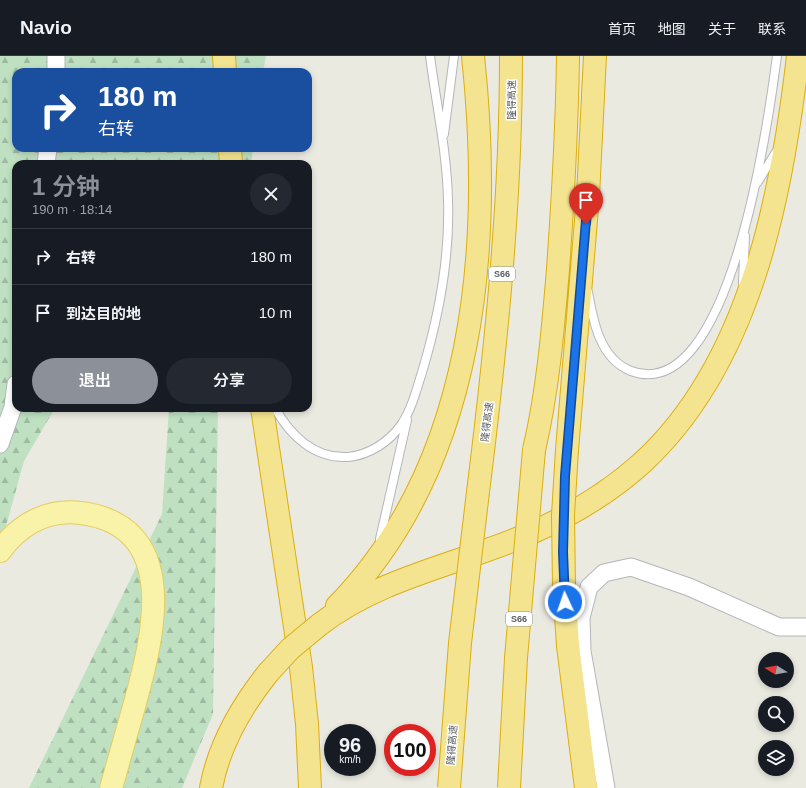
<!DOCTYPE html>
<html lang="zh">
<meta charset="utf-8">
<style>
body{margin:0;font-family:Arial,"Noto Sans SC",sans-serif;background:#242831;color:#f1f3f6;height:100vh;display:flex;flex-direction:column;font-size:15px;white-space:nowrap}
*{box-sizing:border-box;margin:0}
p{font-size:13px;color:#9ea1a6}
.icon{flex:none;width:22px;height:22px;fill:none;stroke:currentColor;stroke-width:2;stroke-linecap:round;stroke-linejoin:round}
.map{position:relative;flex:1;overflow:hidden}
.sheet{position:absolute;left:12px;top:104px;width:300px;height:252px;display:flex;flex-direction:column;background:#171b24;border-radius:12px;box-shadow:0 2px 6px #0003}
.sheet>*{flex:none}
.hud{position:absolute;left:12px;top:12px;width:300px;height:84px;border-radius:12px;box-shadow:0 2px 6px #0003;background:#1a4fa0;color:#fff;overflow:hidden}
.needle{width:26px;rotate:281deg}
.fabs{position:absolute;left:758px;top:596px;display:grid;gap:8px}
.fabs a{display:grid;place-items:center;width:36px;height:36px;border-radius:50%;background:#171b24;box-shadow:0 2px 6px #0003;font-size:20px}
.speed{position:absolute;left:324px;top:668px;display:flex;gap:8px;font-size:20px;font-weight:700;text-align:center}
.speed>*{display:grid;place-content:center;width:52px;height:52px;border-radius:50%;background:#171b24;box-shadow:0 2px 6px #0003;line-height:1}
.speed small{font-size:10px;font-weight:400}
.speed .limit{border:6px solid #d22;background:#fff;color:#111}
.pin{position:absolute;display:grid;place-items:center;width:34px;height:34px;color:#fff;margin:-41px -17px;border-radius:50% 50% 50% 0;rotate:-45deg;box-shadow:0 0 4px #0007}
.pin .icon{rotate:45deg}
.me{position:absolute;width:44px;margin:-22px;rotate:357deg;stroke-linejoin:round;filter:drop-shadow(0 0 3px #0008)}
.turn{display:flex;align-items:center;gap:14px;height:84px;padding:0 20px;font-size:18px}
.turn .icon{width:52px;height:52px;stroke-width:2.5}
.turn b{display:block;font-size:28px;line-height:34px}
.round{display:grid;place-items:center;flex:none;width:42px;height:42px;border-radius:21px;background:#242831}
.summary{display:flex;align-items:center;justify-content:space-between;height:68px;padding:0 20px}
h1{font-size:24px;font-weight:600;line-height:30px;color:#8c9099}
.cta{display:flex;gap:8px;margin-top:auto;padding:8px 20px}
.cta a{flex:1;height:46px;border-radius:24px;background:#8c9099;color:#fff;font-size:16px;font-weight:600;line-height:46px;text-align:center}
.cta a+a{background:#242831;color:#f1f3f6}
ul{padding:0;list-style:none}
li{display:flex;align-items:center;gap:12px;height:56px;padding:0 20px;border-top:1px solid #363941}
li div{flex:1}
li b{display:block;font-size:15px}
li em{font-style:normal}
header{display:flex;align-items:center;gap:24px;box-sizing:border-box;height:56px;padding:0 20px;background:#171b24;border-bottom:1px solid #363941}
header strong{font-size:19px}
nav{display:flex;gap:22px;margin-inline-start:auto;font-size:14px}
.map>svg:first-child{display:block}
.forest{fill:url(#forest-firs)}
.lines{fill:none;stroke-linecap:round;stroke-linejoin:round}
.service-casing{stroke:#b3b6bb;stroke-width:10}
.minor-casing{stroke:#b3b6bb;stroke-width:19}
.primary-casing{stroke:#e5cc60;stroke-width:24}
.motorway-casing{stroke:#dbae11;stroke-width:24}
.service{stroke:#fff;stroke-width:8}
.minor{stroke:#fff;stroke-width:17}
.primary{stroke:#f8f3a9;stroke-width:22}
.motorway{stroke:#f4e48f;stroke-width:22}
.motorway-bridge-casing{stroke:#dbae11;stroke-width:24;stroke-linecap:butt}
.motorway-bridge{stroke:#f4e48f;stroke-width:22}
.route-casing{stroke:#114b97;stroke-width:10}
.route{stroke:#1a73e8;stroke-width:7}
.labels{text-anchor:middle;dominant-baseline:central;stroke-width:3;stroke-linejoin:round;paint-order:stroke}
.shield{fill:#fff;stroke:#8b8d90;stroke-width:1}
.shield-label{font-size:9px;font-weight:bold;fill:#595c61}
.street-label{font-size:10px;fill:#595c61;stroke:#fff}
</style>
<header>
<strong>Navio</strong>
<nav><a>首页</a><a>地图</a><a>关于</a><a>联系</a></nav>
</header>
<div class="map">
<svg width="806" height="732" viewBox="0 0 806 732">
<defs>
<pattern id="forest-firs" width="22" height="20" patternUnits="userSpaceOnUse"><rect width="22" height="20" fill="#bfe1c2"/><path d="M5 1l3.5 6h-7zM16 11l3.5 6h-7z" fill="#9ebaa1"/></pattern>
</defs>
<rect width="100%" height="100%" fill="#ebeae1"/>
<path class="forest" d="M0,0h266l-3,16h-247v76h237l-2,16h-235v244h39l-31,53 -24,87z
M169,352h49l-5,306 -31,74h-153l133,-274z"/>
<g class="lines">
<g class="service-casing">
<path id="service" d="M444,78l10,-78
M757,127l19,-31
M743,227l2,-47
M588,236c5,29 12,67 43,79 100,37 138,-255 146,-315
M275,352c15,27 39,51 73,49 21,-2 41,-15 53,-32 11,-16 16,-37 22,-56 16,-54 27,-112 25,-169 -1,-48 -12,-97 -18,-144
M380,483l27,-119"/>
</g>
<g class="minor-casing">
<path id="minor" d="M56,0v16
M46,108l2,-16
M0,388l13,-37 3,-23
M606,732l-24,-137 -1,-33 8,-31 15,-14 27,-6 58,20 90,40h27"/>
</g>
<g class="primary-casing">
<path id="primary" d="M0,495c20,-27 47,-42 81,-38 101,13 72,124 54,190 -8,28 -16,57 -24,85"/>
</g>
<g class="motorway-casing">
<path id="motorway" d="M224,0l1,16
M230,92l1,16
M262,352l39,259 6,57 3,64
M534,394c14,-60 19,-121 24,-181 5,-71 9,-142 10,-213
M567,394l21,-254 7,-140
M478,436c18,-145 33,-290 33,-436
M564,530l4,60 18,142
M337,550c140,-143 156,-362 136,-550
M319,569c62,-48 142,-61 212,-92 41,-18 79,-41 112,-71 108,-100 139,-267 155,-406
M211,732c8,-44 30,-81 57,-115"/>
</g>
<use href="#service" class="service"/>
<use href="#minor" class="minor"/>
<use href="#primary" class="primary"/>
<use href="#motorway" class="motorway"/>
<g class="motorway-bridge-casing">
<path id="motorway-bridge" d="M564,530l-1,-71 4,-65
M268,617l22,-24 29,-24
M449,732l11,-145 18,-151
M509,732l7,-130 18,-208"/>
</g>
<use href="#motorway-bridge" class="motorway-bridge"/>
</g>
<g class="lines">
<g class="route-casing">
<path id="route" d="M565,546l-2,-50 2,-76 23,-280 -2,28"/>
</g>
<use href="#route" class="route"/>
</g>
<g class="labels">
<g class="shield">
<rect x="489" y="211" width="26" height="14" rx="3"/>
<rect x="506" y="556" width="26" height="14" rx="3"/>
</g>
<g class="shield-label">
<text x="502" y="218">S66</text>
<text x="519" y="563">S66</text>
</g>
<g class="street-label">
<text transform="translate(511 44) rotate(-90)">隆得高速</text>
<text transform="translate(487 366) rotate(-83)">隆得高速</text>
<text transform="translate(452 689) rotate(-86)">隆得高速</text>
</g>
</g>
</svg>
<div class="fabs">
<a><svg class="needle" viewBox="-14 -14 28 28"><path d="M0-13l5 13h-10z" fill="#e53935"/><path d="M0 13l5-13h-10z" fill="#9ea1a6"/></svg></a>
<a><svg class="icon" aria-label="search" viewBox="0 0 24 24"><circle cx="10" cy="10" r="6"/><path d="M15 15l6 6"/></svg></a>
<a><svg class="icon" aria-label="layers" viewBox="0 0 24 24"><path d="M12 4l9 5-9 5-9-5zM3 14l9 5 9-5"/></svg></a>
</div>
<div class="speed"><div>96<small>km/h</small></div><div class="limit">100</div></div>
<div class="pin" style="left:586px;top:168px;background:#d93025"><svg class="icon" aria-label="arrive" viewBox="0 0 24 24"><path d="M6 21V4h12l-3 4 3 4H6"/></svg></div>
<svg class="me" style="left:565px;top:546px" viewBox="-20 -20 40 40"><circle r="17" fill="#1a73e8" stroke="#fff" stroke-width="3"/><path d="M0-11L8 9 0 5-8 9z" fill="#fff"/></svg>
<div class="hud">
<div class="turn"><svg class="icon" aria-label="right" viewBox="0 0 24 24"><path d="M7 20v-9h11M14 6l5 5-5 5"/></svg><div><b>180 m</b>右转</div></div>
</div>
<section class="sheet">
<div class="summary"><div><h1>1 分钟</h1><p>190 m · 18:14</p></div><a class="round"><svg class="icon" aria-label="close" viewBox="0 0 24 24"><path d="M6 6l12 12M18 6L6 18"/></svg></a></div>
<ul>
<li><svg class="icon" aria-label="right" viewBox="0 0 24 24"><path d="M7 20v-9h11M14 6l5 5-5 5"/></svg><div><b>右转</b></div><em>180 m</em></li>
<li><svg class="icon" aria-label="arrive" viewBox="0 0 24 24"><path d="M6 21V4h12l-3 4 3 4H6"/></svg><div><b>到达目的地</b></div><em>10 m</em></li>
</ul>
<div class="cta"><a>退出</a><a>分享</a></div>
</section>
</div>
